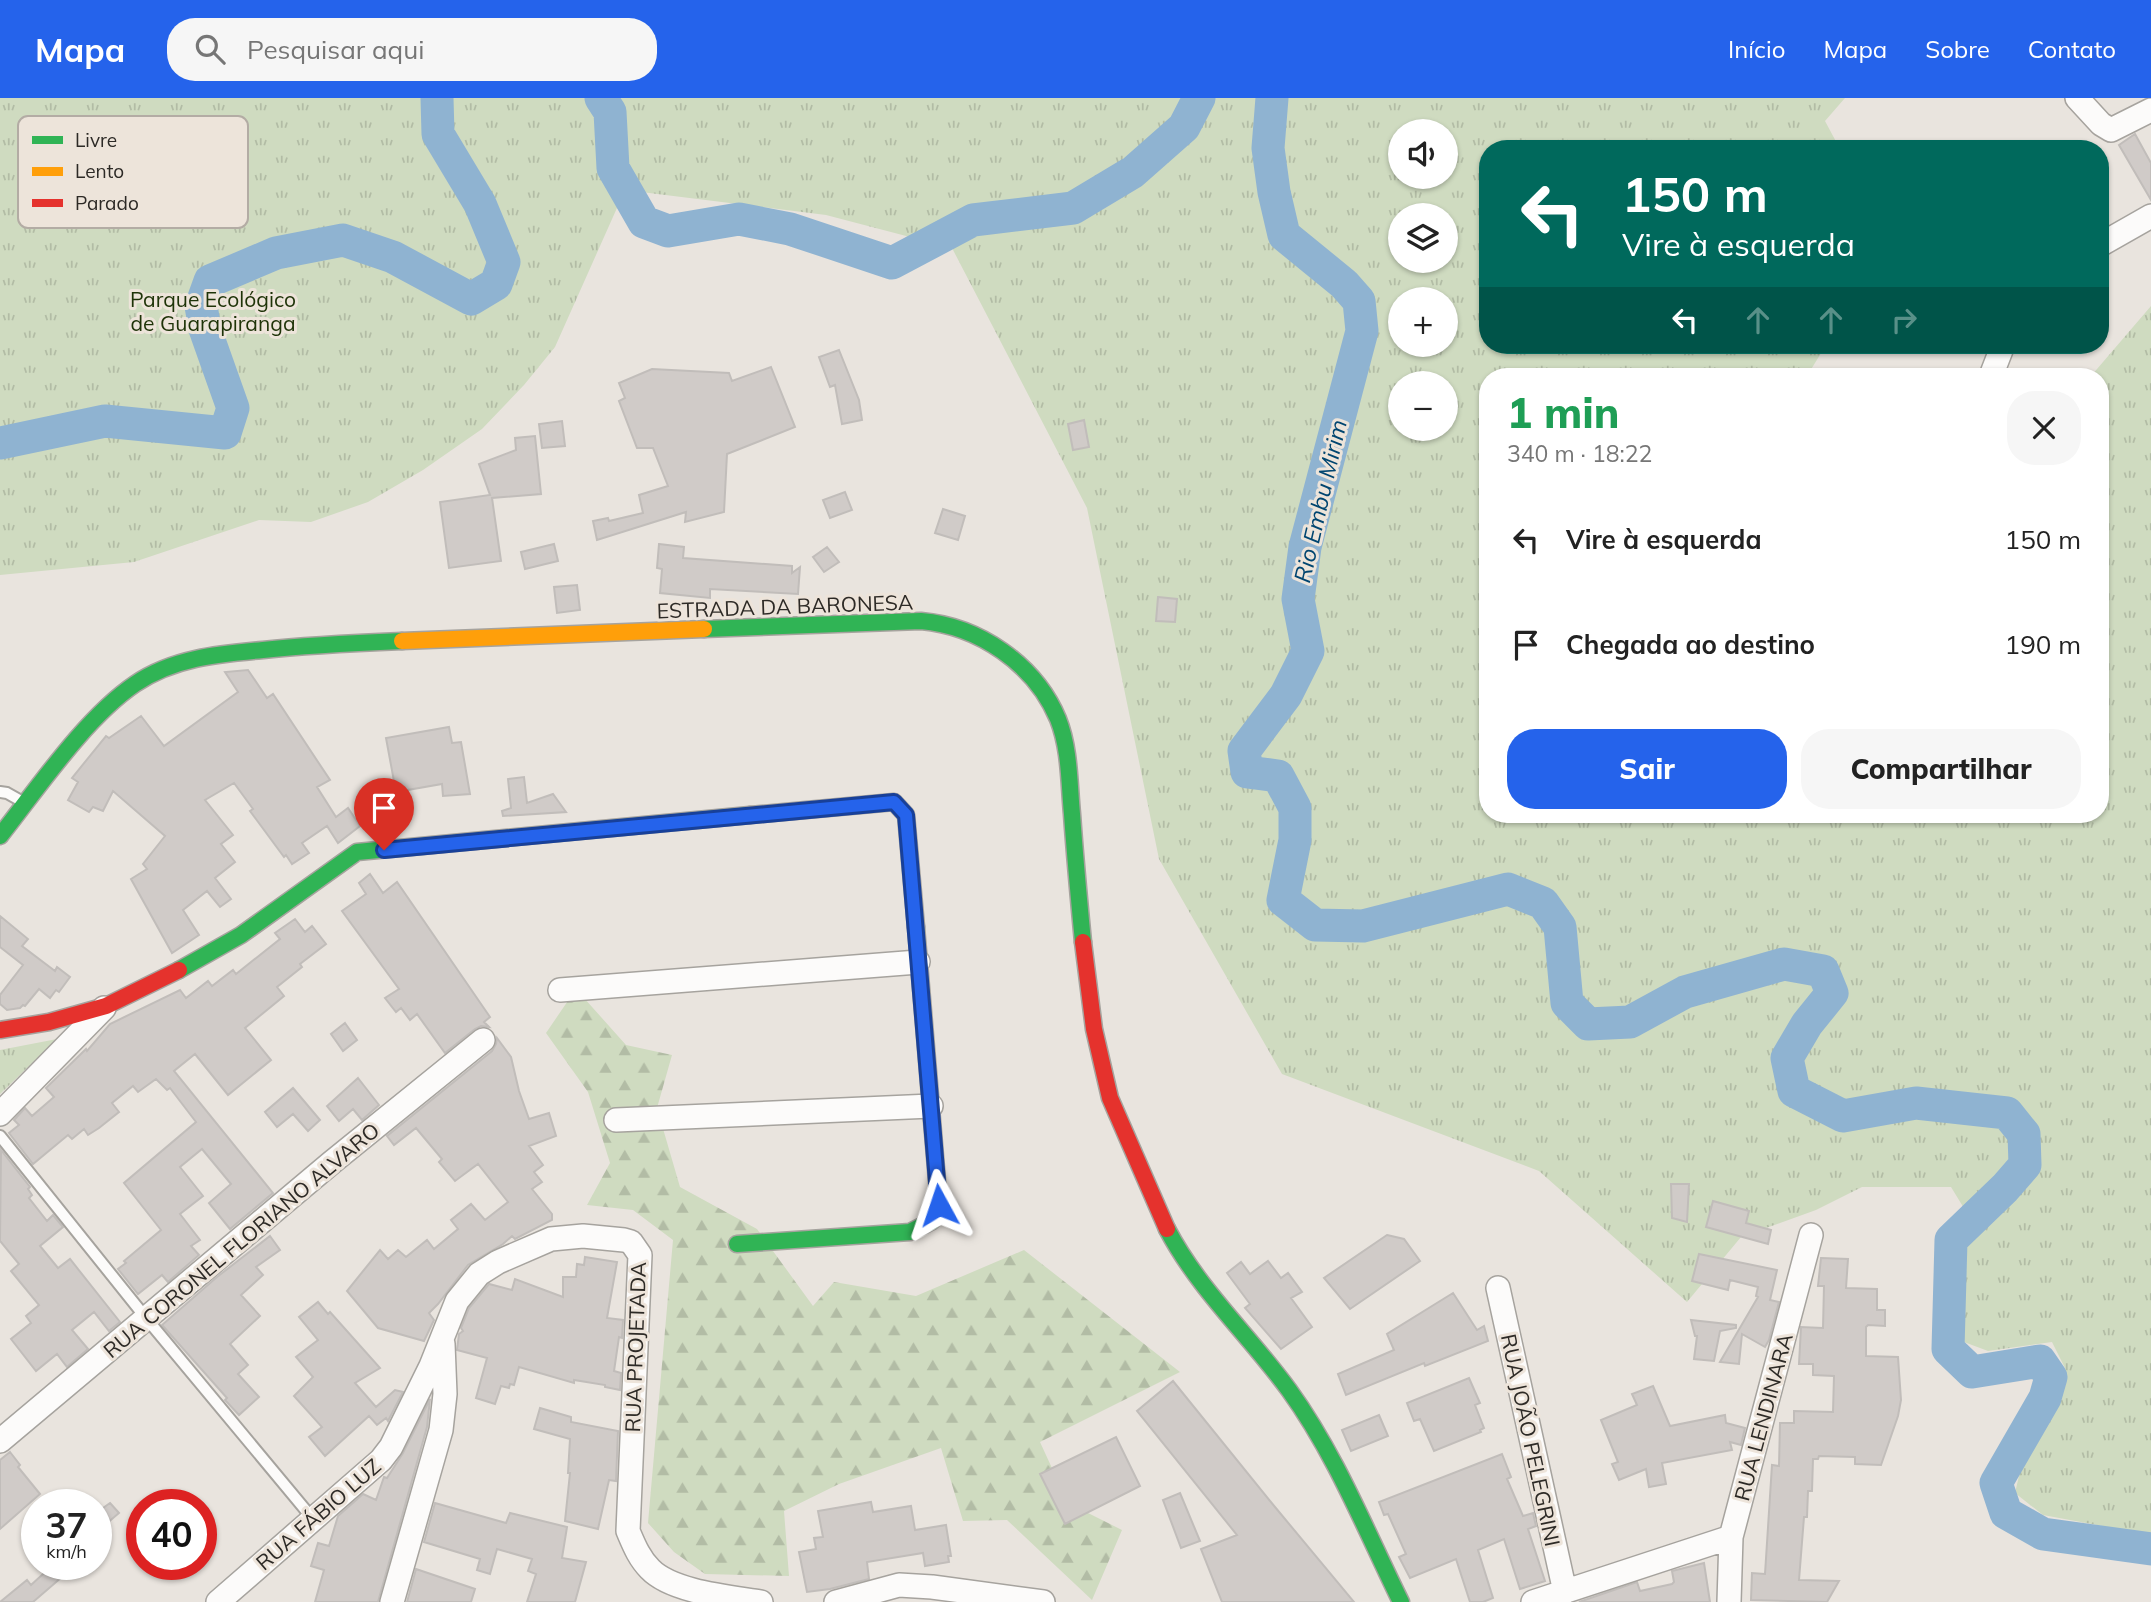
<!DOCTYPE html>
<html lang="pt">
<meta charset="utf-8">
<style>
body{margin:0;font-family:Mulish,sans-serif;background:#f6f6f6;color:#222;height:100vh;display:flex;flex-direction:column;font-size:26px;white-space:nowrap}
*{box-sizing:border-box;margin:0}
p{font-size:23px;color:#767676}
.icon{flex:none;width:38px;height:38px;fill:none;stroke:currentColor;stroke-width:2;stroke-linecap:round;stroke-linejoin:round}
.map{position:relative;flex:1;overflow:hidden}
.sheet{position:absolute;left:1479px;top:270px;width:630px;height:455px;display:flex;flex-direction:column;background:#fff;border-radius:28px;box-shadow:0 2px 5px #0004}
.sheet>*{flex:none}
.top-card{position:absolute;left:1479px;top:42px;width:630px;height:214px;border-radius:28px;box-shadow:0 2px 5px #0004;background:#00695c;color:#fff;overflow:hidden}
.tools{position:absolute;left:1388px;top:21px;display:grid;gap:14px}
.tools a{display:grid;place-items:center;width:70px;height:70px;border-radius:50%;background:#fff;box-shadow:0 2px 5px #0004;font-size:35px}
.speed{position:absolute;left:21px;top:1391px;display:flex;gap:14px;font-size:35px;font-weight:700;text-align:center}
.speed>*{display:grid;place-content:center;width:91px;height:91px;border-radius:50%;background:#fff;box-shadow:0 2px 5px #0004;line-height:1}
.speed small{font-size:18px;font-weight:400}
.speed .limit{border:10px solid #d22;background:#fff;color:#111}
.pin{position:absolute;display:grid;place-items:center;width:60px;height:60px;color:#fff;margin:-72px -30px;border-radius:50% 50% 50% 0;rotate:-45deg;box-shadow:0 0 7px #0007}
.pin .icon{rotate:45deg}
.me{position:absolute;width:77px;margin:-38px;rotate:355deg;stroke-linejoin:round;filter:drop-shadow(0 0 5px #0008)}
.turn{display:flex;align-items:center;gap:24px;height:147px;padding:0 28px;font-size:32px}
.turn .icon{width:91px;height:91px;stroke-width:2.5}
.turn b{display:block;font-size:49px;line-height:60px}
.lanes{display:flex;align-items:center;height:66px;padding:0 28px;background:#0003;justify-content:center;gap:35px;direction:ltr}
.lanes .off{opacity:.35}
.round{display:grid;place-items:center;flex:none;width:74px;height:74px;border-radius:28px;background:#f6f6f6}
.summary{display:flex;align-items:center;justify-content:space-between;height:119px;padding:0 28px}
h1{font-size:42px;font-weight:800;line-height:52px;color:#1e9e55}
.action{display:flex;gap:14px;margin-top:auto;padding:14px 28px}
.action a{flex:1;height:80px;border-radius:28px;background:#2563eb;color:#fff;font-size:28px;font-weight:800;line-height:80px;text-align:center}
.action a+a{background:#f6f6f6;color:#222}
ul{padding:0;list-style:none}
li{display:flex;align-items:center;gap:21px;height:105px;padding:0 28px}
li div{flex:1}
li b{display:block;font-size:26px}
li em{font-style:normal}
header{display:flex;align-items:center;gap:42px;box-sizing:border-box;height:98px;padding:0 35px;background:#2563eb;color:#fff}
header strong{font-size:33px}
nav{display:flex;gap:38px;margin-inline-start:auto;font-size:24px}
.search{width:490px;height:63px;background:#f6f6f6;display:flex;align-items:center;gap:18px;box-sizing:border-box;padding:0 24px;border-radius:28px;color:#767676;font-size:26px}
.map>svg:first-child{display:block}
.grass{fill:url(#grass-tufts);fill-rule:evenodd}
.forest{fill:url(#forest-firs)}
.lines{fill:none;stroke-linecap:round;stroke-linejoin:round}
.river{stroke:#8fb3d1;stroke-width:33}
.building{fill:#d0cbc8;stroke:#c1bdba;stroke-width:2}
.lane-casing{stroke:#a6a39e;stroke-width:14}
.street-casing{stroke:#a6a39e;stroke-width:26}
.fast-casing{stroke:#a6a39e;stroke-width:19}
.slow-casing{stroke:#a6a39e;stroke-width:19}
.jam-casing{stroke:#a6a39e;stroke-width:19}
.lane{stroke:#fcfbfa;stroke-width:10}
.street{stroke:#fcfbfa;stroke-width:23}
.fast{stroke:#30b455;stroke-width:16}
.slow{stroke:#ff9f0a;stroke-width:16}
.jam{stroke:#e5322d;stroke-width:16}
.route-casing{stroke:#184099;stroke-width:18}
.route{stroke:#2563eb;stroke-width:12}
.labels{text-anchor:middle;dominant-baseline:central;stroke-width:6;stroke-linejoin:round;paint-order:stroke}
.park-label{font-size:21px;fill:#1e3308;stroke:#ede4da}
.street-label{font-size:21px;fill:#2d2a26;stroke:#ede4da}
.water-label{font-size:23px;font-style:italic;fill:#004570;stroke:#ede4da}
.key{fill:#ede4da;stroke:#b3aca4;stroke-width:2}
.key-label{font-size:19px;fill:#2d2a26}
</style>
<header>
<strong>Mapa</strong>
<div class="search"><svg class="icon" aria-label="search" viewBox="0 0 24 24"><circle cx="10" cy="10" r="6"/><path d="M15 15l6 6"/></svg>Pesquisar aqui</div>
<nav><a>Início</a><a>Mapa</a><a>Sobre</a><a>Contato</a></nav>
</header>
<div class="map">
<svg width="2151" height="1504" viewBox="0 0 2151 1504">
<defs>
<pattern id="grass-tufts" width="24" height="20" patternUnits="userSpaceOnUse" patternTransform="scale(1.75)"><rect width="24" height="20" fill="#cfdbc0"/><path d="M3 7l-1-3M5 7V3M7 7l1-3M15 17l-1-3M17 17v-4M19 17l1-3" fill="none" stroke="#b2bca5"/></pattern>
<pattern id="forest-firs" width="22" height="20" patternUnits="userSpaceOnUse" patternTransform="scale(1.75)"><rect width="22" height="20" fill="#cfdbc0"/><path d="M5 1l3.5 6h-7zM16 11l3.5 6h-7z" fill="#b2bca5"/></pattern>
</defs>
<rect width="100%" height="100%" fill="#e9e4de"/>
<path class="grass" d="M0,0h1845l-20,23 15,28h-352v196h338l-19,31h-319v438h612v-438h-9l60,-70v1229l-108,-20 -28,-22 7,-30 36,-56 7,-39 -13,-26 -64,9 -24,-9 -6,-68 15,-51 -22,-36h-89l-46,23 -75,27 -54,65 -148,-131 -257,-97 -123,-215 -72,-351 -135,-260 -126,-33 -201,-25 -70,157 -31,38 -42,44 -59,41 -55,32 -57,20 -52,-2 -125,42 -134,13zM1400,33h46v46h-46zM1400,117h46v46h-46zM1400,201h46v46h-46zM1400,285h46v46h-46z
M57,941l-57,55v-44z"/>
<path class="forest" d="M576,891l50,56 46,10 -15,53 23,79 77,42 56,77 21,-24 82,14 108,-46 156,122 -140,70 28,61 54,27 -30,70 -85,-80 -44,1 -22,-73 -102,36 -55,27 5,65 -84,-2 -31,-22 -26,-29 25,-283 -40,-30 -46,-5 23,-42 -22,-71 -42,-59z"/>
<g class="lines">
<path class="river" d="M601,0l9,14 3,56 31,54 24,9 71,-12 51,10 102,34 81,-43 100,-12 60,-36 51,-45 15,-29
M1272,0l-4,50 6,44 10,43 60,49 15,17 3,30 -57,216 -7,52 10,52 -22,44 -42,56 3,21 31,4 17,32v32l-12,60 32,25 48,1 145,-37 35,14 17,24 7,76 21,21 42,-2 55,-30 99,-28 39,7 9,22 -25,31 -20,34 7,33 49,25 73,-13 91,10 17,21 1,31 -20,23 -54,52 -3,109 24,23 68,-11 11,16 -6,21 -49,85 10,30 37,21 108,15
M0,345l105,-22 120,12 8,-25 -28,-79 -4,-23 9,-25 66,-28 67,-13 50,17 78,42 25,-15 8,-22 -24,-58 -42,-70 -1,-36"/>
</g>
<path class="building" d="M2135,36l16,29v37l-32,-55z
M839,252l20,50 3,20 -20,4 -7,-39 -5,2 -11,-30z
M771,269l24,60 -68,27 -3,58 -39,10 1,-10 -89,28 -4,-19 15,-3 1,3 34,-8 -4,-18 29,-9 -15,-38h-16l-18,-47 6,-3 -6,-15 33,-14 77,4 3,8z
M1084,322l5,27 -16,3 -5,-26z
M562,323l3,25 -23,2 -3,-24z
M535,338l6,58 -49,4 9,63 -52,7 -9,-66 50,-7 -11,-31 37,-14 -1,-12z
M845,394l7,18 -22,8 -7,-18z
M943,411l22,7 -7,24 -23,-7z
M554,446l4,17 -33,8 -4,-17z
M659,446l25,3 -1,11 109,8v7l8,-6 -2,27 -88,-5v9l-50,-5 2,-24 -5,-1z
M827,449l12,15 -15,10 -11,-15z
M577,487l3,25 -23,3 -3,-26z
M1158,499l19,2 -2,23 -19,-1z
M248,572l19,28 6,-4 57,86 -13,7 19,30 12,-9 12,18 -22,17 -11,-17 -25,17 7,10 -17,11 -6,-9 -2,2 -34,-46 3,-2 -19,-26 -29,17 28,35 -12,9 14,18 -20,16 16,21 -11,8 -13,-16 -24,19 16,25 -27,18 -41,-74 16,-10 -4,-5 22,-28 -52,-45 -10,20 -10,-4 -4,5 -21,-12 10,-18 -6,-4 34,-42 3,2 32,-22 23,30 74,-54 -13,-20z
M449,629l3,16 9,-1 9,52 -27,2 -1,-12 -46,8 -10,-54z
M524,679l3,26 26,-9 13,18 -63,4 -1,-5 9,-3 -3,-29z
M370,776l13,19 14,-11 93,135 -6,5 5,5 -8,-1 -6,3 -30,24 -28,-39 -7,6 -9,-12 -5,4 -11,-14 14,-9 -57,-78 24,-17 -7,-11z
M0,818l28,23 -6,7 33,25 2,-4 13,10 -11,15 -3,-2 -6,8 -11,-9 -14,17 -2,-1 -3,3 -13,2 -7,-6v-9l23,-30 -23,-18z
M295,821l10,13 7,-6 14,18 -26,20 2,3 -25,20 7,9 -39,32 26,32 -43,35 -33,-41 -21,17 99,122 -43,36 -21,-26 22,-19 -29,-35 -22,18 23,29 -23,18 20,26 -9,6 8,9 -31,27 -6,-7 -24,19 -20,-25 8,-6 -2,-2 37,-31 -37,-47 72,-61 -26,-34 -3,2 -11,-11 -18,13 -5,-6 -21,17 7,9 -20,16 -11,7 -4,-6 -12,10 -4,-4 -35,29 -24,-31 10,-8 -5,-5 11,-12 7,8 22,-19 -8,-9 40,-39 1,2 23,-27 70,-34 6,8 22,-17 4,5 21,-16 3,4 44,-35 -5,-6z
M345,925l12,17 -14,11 -12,-17z
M497,940l14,19 8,34 10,28 20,-6 7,23 -27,10 14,19 -9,7 8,10 -10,7 20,25v6l-37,19 -3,-3 -9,8 -35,21 -30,39 -9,9 5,7 -10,21 -46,-13 -31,-37 33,-41 8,9 10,-9 8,7 21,-17 7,9 24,-20 -7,-9 20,-16 14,16 23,-18 -30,-38 -23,17 -16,-19 3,-3 -26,-31 -22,17 -7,-9 105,-85 4,-7z
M358,980l21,27 -17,15 -9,-11 -14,12 -12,-15z
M293,990l27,32 -12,11 -15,-17 -16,13 -12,-15z
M1,1052l29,37 -2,2 4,6 -3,3 18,23 6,-6 10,12 -23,19 18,22 12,-9 50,63 -11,9 -15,-19 -22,18 16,19 -21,18 -10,-13 -21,17 -25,-32 20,-16 -5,-7 13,-11 -28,-34 8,-7 -19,-23z
M1671,1086h18l-2,38 -15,-4z
M1713,1103l36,10 -3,12 25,7 -3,14 -62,-17z
M1387,1137l17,4 16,22 -70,48 -26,-31z
M270,1138l10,14 -24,17 7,8 -22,20 19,21 -30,28 18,21 -10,9 21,23 -20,18 -14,-15 2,-2 -65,-73 55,-48z
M1699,1156l78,16 -7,30 9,2 -10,38 -4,7 -23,-13 -3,30 -19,-2 38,-65 -2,-1 2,-9 -28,-7 -2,10 -36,-9z
M585,1159l32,5 -10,56 16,2 -1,18 -3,-1 -5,34 7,2 -1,17 -15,-3v-2l-31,-5v3l-55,-16 -5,18 -4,-1 -1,4 -8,-2 -6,18 -19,-6 11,-40 -30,-8 2,-16 4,-3 -2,-3 8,-20 20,-24 23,6 3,-11 48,18v-20h13l1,-13 7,1z
M1821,1160l27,1 -2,29 31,1v21h8v16l-17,-1 -2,2v29l32,1 3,43 -3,16 -17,49 -26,-1v-7l-36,-1 -1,3h-5l-1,32h-4l-1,26h-3l-5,63 40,1 -12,21 -76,-2 1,-27 13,1 7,-109 7,1 1,-43h14v-12l39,1 1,-36 -21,-1v-11h-14l2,-37 22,1 1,-42h-6z
M1268,1163l13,17 7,-5 14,19 -11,6 21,29 -31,22 -36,-41 5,-4 -23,-31 14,-11 9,12z
M1453,1195l24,37 7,-4 4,15 -63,25 -1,-3 -78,32 -8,-21 56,-24 -7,-16z
M318,1204l10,12 2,-2 50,56 -25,15 21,24 19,-17 8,2 -15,29 -2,-3 -9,7 -8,-9 -44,40 -16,-19 13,-10 -28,-31 19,-19 -17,-20 22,-17 -19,-23z
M1691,1222l45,5v3l-16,3 -6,30 -20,-2 3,-23h-2z
M1469,1280l11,25 -5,2 9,23 -4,2 1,2 -47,19 -14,-32 -6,2 -7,-18z
M1173,1283l102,126 79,95h-132l-21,-53 36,-14 -100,-124z
M1653,1288l17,40 55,-11 1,8 19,5 -4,17 -11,-3 2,8 -70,13 4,21 -17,3 -3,-18 -27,11 -7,-16 6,-2 -17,-42 36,-15 -5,-11z
M430,1301l-3,28 -49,175h-63l9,-32 -13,-4 7,-23 11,3 9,-30 25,-22 13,6 8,-23 3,1 16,-25z
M540,1310l31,9v5l47,9 -2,50 -7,-1 -11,49 -33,-8 5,-48h-2l2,-34 -36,-10z
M1379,1317l9,21 -37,15 -9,-21z
M1116,1339l24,49 -75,38 -25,-50z
M10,1354l10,13 -2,2 22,27 -40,35v-69z
M1502,1356l9,23 -4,2 16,37 10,-3 3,13 -8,3 17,52 -25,8 -16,-50 -26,11 15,48 -10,4h-13l-14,-43 -46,19 -11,-21 7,-3 -18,-40 -4,1 -5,-13z
M1180,1395l20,48 -19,7 -18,-48z
M871,1404l2,10 38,-6 4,24 31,-5 5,31h-3l1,6 -24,4 -2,-13 -56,9 2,17 -39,10 -23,3 -8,-40 17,-3 -2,-11 9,-1 -5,-26z
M110,1405l9,10 -13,11 -10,-11z
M435,1405l71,20 4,-10 57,14 -5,31 24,4 -11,40h-48l9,-28 -8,-3 4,-12 -35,-10 -7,25 -13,-4 3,-11 -56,-17z
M1704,1465l6,39h-131l58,-20 3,9 32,-7 2,-2 -2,-11z
M54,1466h23l-44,38h-33l27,-22 4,5z
M416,1471l59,20 -4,13h-64z"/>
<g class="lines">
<g class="lane-casing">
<path id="lane" d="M0,694l7,1 16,9
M0,1038l146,182 167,201"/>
</g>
<g class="street-casing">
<path id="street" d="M2077,0l24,26 10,6 40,-20
M2100,147l51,-29
M1991,278l12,-31
M560,892l358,-28
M0,1016l104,-106
M616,1022l315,-14
M1498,1190l67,304
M0,1343l331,-278 152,-123
M218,1504l163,-142 10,-13 40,-81 26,-65 22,-27 19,-12 53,-23 32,-3 41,4 7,2 9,13 -12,276c6,14 11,27 22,38 22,23 80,28 111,33
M392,1504l49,-172 4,-36 -2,-50
M836,1504l63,-17 33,2 111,15
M1533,1504l198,-65
M1729,1504l2,-65 80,-302"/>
</g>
<g class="fast-casing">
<path id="fast" d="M704,531l217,-8c58,5 114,43 137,98 12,30 11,64 14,95 3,43 7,86 11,128
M0,738c38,-48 85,-118 135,-152 38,-26 83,-30 128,-34 46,-5 92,-7 139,-9
M179,872l62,-35 116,-83 393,-37
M1167,1131c32,61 82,106 122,161 47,65 77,141 112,212
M737,1146l173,-12 22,-11 7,-16 -23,-278"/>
</g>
<g class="slow-casing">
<path id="slow" d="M402,543l302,-12
M750,717l144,-13 12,13 10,112"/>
</g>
<g class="jam-casing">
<path id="jam" d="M1083,844l11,87 16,69 57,131
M0,932l49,-8 57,-16 73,-36"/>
</g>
<use href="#lane" class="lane"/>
<use href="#street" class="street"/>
<use href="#fast" class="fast"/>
<use href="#slow" class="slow"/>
<use href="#jam" class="jam"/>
</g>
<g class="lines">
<g class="route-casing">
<path id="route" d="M384,752l510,-48 12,13 33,390"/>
</g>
<use href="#route" class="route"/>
</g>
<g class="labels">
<g class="park-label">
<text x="213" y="201">Parque Ecológico<tspan x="213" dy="24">de Guarapiranga</tspan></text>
</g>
<g class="street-label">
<text transform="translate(785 508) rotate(-2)">ESTRADA DA BARONESA</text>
<text transform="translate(241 1142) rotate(-40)">RUA CORONEL FLORIANO ALVARO</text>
<text transform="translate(635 1249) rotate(-88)">RUA PROJETADA</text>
<text transform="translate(1763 1319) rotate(-75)">RUA LENDINARA</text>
<text transform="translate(1531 1342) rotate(78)">RUA JOÃO PELEGRINI</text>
<text transform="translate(318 1416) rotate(-41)">RUA FÁBIO LUZ</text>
</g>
<g class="water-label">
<text transform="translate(1320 403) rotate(-77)">Rio Embu Mirim</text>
</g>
</g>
<rect x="18" y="18" width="230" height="112" rx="10" class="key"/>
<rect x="32" y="38" width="31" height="8" fill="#30b455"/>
<rect x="32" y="69" width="31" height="9" fill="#ff9f0a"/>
<rect x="32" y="101" width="31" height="8" fill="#e5322d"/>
<g class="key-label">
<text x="75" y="49">Livre</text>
<text x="75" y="80">Lento</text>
<text x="75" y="112">Parado</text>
</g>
</svg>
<div class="tools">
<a><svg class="icon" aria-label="sound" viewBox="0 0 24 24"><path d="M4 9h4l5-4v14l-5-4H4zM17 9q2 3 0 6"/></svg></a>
<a><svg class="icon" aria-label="layers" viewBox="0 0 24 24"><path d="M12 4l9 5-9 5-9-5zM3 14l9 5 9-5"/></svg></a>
<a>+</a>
<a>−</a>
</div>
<div class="speed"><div>37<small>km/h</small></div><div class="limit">40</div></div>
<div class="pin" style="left:384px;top:752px;background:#d93025"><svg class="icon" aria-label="arrive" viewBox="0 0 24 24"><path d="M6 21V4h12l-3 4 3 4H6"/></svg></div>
<svg class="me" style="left:939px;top:1107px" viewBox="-20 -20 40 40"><path d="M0-17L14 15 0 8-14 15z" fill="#2563eb" stroke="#fff" stroke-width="4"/></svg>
<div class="top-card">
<div class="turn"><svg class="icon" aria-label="left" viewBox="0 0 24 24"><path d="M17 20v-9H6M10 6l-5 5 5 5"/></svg><div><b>150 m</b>Vire à esquerda</div></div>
<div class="lanes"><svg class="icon" aria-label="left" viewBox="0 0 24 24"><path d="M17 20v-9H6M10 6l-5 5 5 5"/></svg><svg class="icon off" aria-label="ahead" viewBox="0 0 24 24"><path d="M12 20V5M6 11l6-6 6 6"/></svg><svg class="icon off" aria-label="ahead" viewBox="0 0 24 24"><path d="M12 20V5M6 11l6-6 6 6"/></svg><svg class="icon off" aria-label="right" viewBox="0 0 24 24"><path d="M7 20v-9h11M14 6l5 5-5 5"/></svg></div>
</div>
<section class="sheet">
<div class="summary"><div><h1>1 min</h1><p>340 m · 18:22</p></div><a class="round"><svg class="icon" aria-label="close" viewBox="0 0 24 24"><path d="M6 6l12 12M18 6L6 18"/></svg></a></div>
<ul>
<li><svg class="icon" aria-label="left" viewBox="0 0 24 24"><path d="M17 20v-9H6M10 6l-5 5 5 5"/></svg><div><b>Vire à esquerda</b></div><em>150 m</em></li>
<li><svg class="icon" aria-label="arrive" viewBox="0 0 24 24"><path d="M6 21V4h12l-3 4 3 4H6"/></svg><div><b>Chegada ao destino</b></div><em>190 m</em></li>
</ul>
<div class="action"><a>Sair</a><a>Compartilhar</a></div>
</section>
</div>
